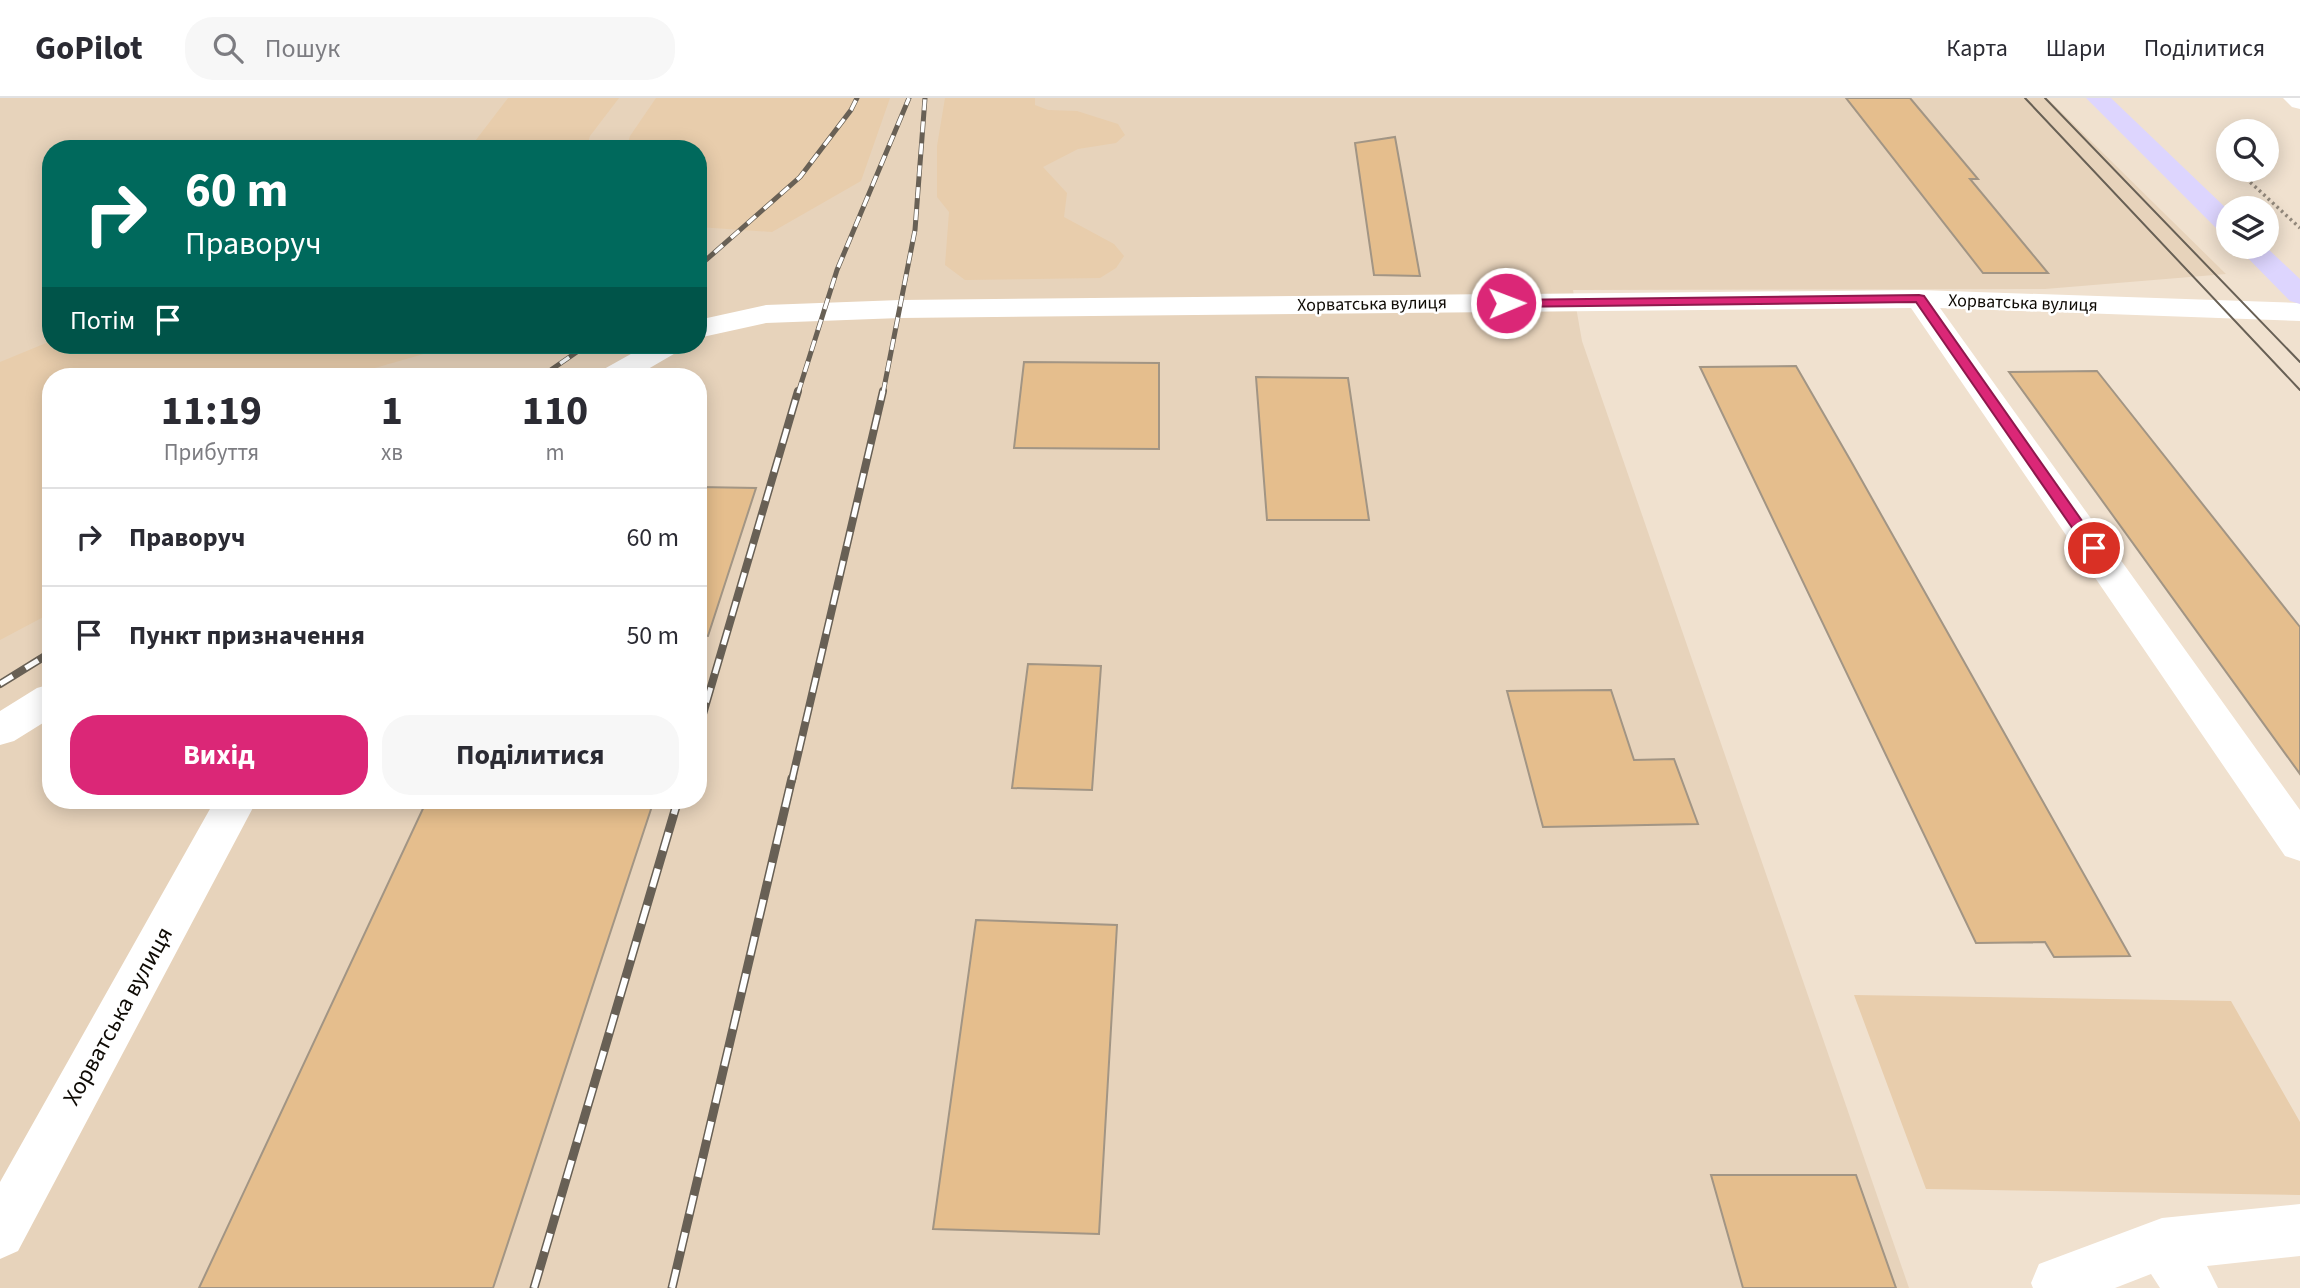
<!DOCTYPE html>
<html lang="uk">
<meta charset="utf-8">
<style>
body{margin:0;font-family:"Source Sans 3",sans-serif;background:#f7f7f7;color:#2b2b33;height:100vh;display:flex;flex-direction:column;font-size:26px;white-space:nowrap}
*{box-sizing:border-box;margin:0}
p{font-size:23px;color:#7c7c81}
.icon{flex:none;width:38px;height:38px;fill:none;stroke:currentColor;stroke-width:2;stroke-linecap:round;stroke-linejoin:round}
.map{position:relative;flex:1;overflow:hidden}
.side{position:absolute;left:42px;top:270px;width:665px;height:441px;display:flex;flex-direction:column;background:#fff;border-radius:28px;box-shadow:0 4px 18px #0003}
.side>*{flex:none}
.hud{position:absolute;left:42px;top:42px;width:665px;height:214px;border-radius:28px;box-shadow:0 4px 18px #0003;background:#00695c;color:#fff;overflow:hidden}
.tools{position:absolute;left:2216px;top:21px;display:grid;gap:14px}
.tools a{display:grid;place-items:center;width:63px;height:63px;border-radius:50%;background:#fff;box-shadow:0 4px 18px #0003;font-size:35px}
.pin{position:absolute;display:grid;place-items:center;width:60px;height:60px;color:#fff;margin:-30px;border:4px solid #fff;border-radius:50%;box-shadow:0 2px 7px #0007}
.me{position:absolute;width:77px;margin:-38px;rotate:89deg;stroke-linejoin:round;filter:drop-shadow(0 0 5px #0008)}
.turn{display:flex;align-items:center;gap:24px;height:147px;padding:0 28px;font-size:32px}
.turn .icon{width:91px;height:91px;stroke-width:2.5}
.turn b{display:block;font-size:49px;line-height:60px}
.then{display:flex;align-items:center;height:66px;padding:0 28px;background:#0003;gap:14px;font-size:26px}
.eta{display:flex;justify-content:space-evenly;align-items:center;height:119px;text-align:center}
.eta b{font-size:42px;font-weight:700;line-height:49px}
.primary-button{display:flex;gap:14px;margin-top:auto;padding:14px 28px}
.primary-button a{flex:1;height:80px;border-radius:28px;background:#db2777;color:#fff;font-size:28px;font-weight:700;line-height:80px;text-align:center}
.primary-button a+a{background:#f7f7f7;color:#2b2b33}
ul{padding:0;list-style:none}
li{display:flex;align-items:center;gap:21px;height:98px;padding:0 28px;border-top:2px solid #e1e1e2}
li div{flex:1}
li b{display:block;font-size:26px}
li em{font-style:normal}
header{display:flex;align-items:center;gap:42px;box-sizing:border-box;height:98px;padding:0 35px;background:#fff;border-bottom:2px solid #e1e1e2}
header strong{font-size:33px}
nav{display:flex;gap:38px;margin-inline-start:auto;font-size:24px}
.search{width:490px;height:63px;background:#f7f7f7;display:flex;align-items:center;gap:18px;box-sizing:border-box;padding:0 24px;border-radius:28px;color:#7c7c81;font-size:26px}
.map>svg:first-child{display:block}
.built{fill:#e7d3bb;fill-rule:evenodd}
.green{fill:#e8cdac}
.building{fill:#e5be8d;stroke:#a29584;stroke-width:2}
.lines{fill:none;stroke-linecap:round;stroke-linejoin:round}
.path{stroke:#93897c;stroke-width:3.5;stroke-dasharray:2.5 3.5;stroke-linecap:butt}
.minor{fill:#fff;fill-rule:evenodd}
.major{fill:#ddd5fe;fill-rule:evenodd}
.tram{stroke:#686055;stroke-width:2}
.rail-far2-casing{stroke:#686055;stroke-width:5}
.rail-far1-casing{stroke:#686055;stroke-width:8}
.rail-casing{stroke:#686055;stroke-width:9}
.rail-far2{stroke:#fff;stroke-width:3.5;stroke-dasharray:11;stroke-linecap:butt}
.rail-far1{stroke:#fff;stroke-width:5;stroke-dasharray:15;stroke-linecap:butt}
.rail{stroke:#fff;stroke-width:6;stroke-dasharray:19;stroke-linecap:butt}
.route{fill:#db2777;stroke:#8e194d;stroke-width:2}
.labels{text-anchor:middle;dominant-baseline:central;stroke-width:5;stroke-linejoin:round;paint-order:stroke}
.far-street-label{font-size:18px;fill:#0f0b05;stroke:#fff}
.near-street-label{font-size:24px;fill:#0f0b05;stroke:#fff}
</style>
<header>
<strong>GoPilot</strong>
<div class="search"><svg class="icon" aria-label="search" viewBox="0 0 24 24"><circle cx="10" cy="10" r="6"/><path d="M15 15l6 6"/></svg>Пошук</div>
<nav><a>Карта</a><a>Шари</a><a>Поділитися</a></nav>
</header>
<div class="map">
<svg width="2300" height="1190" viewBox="0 0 2300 1190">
<rect width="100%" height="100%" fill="#f0e1cf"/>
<path class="built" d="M0,0h2047l179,176 -181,15 -472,1 9,51 327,947h-1909zM51,51h647v196h-647zM51,278h647v424h-647z"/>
<path class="green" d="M508,0h111l-29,38 -4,13h-117z
M656,0h234l-29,83 -89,51 -74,-5v-78h-72l4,-13z
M945,0h90v7l13,5 29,1 41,13 7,11 -9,8 -38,6 -35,18 24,26 -3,24 50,27 10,12 -8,12 -16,10 -135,2 -20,-15 4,-53 -12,-15v-51z
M51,243v4h404l-80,23 -16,8h-308v237l-51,27v-278z
M1854,897l377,6 69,121v73l-374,-6z"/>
<path class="building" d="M1846,0h64l68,81h-8l78,94h-65z
M1395,39l25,139 -46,-1 -19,-132z
M1024,264l135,1v86l-145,-1z
M1796,268l56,97 278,493 -76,1 -9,-15 -69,1 -276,-576z
M2097,273l203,256v147l-291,-402z
M1256,279l92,1 21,142h-102z
M698,389l58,1 -48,148 -10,-1z
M1028,566l73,2 -9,124 -80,-2z
M1611,592l23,70 40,-1 24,65 -155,3 -36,-136z
M427,702h227l-161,488h-294z
M976,822l141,5 -18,309 -166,-5z
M1711,1077h145l40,113h-153z"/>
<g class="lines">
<path class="path" d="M2237,72l63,58"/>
<path class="minor" d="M2283,0h17v11l-8,-2z
M1919,192l381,13v18l-360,-13 360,502v51l-15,-5 -374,-548 -1011,10 -134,5 -68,15v-18l68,-15 134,-5z
M647,247h36l-4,6 -43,25h-36l4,-7z
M51,586v34l-37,23 -14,4v-34l37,-23z
M215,702h42l-239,451 -18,8v-77z
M2300,1106v52l-93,10 11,22h-58l-9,-14 -36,14h-82l-2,-5 8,-19 123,-46z"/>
<path class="major" d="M2086,0h25l117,112v23l-9,-2z
M2237,149h29l34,32v25l-10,-3z"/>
<path class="tram" d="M2025,0l275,292
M2045,0l255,264"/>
<g class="rail-far2-casing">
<path id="rail-far2" d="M698,169l102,-90 51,-67 6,-12
M542,278l45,-31
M798,295l39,-123 72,-172
M883,295l32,-163 10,-132"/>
</g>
<g class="rail-far1-casing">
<path id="rail-far1" d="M0,586l50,-31
M698,633l100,-340
M792,682l91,-389"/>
</g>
<g class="rail-casing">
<path id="rail" d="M534,1190l144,-488
M672,1190l120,-510"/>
</g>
<use href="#rail-far2" class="rail-far2"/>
<use href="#rail-far1" class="rail-far1"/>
<use href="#rail" class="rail"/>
</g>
<path class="route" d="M1919,197l5,1 175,249 2,3 -2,4h-10l-173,-250 -410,5 -6,-4 6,-3z"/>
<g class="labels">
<g class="far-street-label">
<text transform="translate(2023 205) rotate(2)">Хорватська вулиця</text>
<text transform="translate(1372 206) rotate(-1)">Хорватська вулиця</text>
</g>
<g class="near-street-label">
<text transform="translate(118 918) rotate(-61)">Хорватська вулиця</text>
</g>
</g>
</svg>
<div class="tools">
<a><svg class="icon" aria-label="search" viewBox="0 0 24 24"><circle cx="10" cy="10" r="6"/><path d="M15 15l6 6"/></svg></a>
<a><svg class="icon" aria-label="layers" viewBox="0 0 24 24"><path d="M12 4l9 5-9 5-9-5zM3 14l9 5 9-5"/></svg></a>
</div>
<div class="pin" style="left:2094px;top:450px;background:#d93025"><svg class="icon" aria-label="arrive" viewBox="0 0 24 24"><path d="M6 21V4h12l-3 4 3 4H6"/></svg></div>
<svg class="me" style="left:1506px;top:205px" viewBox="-20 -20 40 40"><circle r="17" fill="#db2777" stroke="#fff" stroke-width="3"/><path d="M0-11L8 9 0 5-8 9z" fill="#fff"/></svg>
<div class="hud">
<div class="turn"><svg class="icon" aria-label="right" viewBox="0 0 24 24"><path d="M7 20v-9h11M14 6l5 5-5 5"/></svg><div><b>60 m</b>Праворуч</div></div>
<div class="then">Потім<svg class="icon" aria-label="arrive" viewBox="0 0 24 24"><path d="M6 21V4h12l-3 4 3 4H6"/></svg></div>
</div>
<section class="side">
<div class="eta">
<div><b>11:19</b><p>Прибуття</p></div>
<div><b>1</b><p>хв</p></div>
<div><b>110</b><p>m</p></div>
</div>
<ul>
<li><svg class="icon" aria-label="right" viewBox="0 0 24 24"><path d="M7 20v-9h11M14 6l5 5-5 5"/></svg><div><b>Праворуч</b></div><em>60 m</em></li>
<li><svg class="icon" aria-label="arrive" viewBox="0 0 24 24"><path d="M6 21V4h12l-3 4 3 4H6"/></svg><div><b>Пункт призначення</b></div><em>50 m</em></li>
</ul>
<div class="primary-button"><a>Вихід</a><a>Поділитися</a></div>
</section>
</div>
